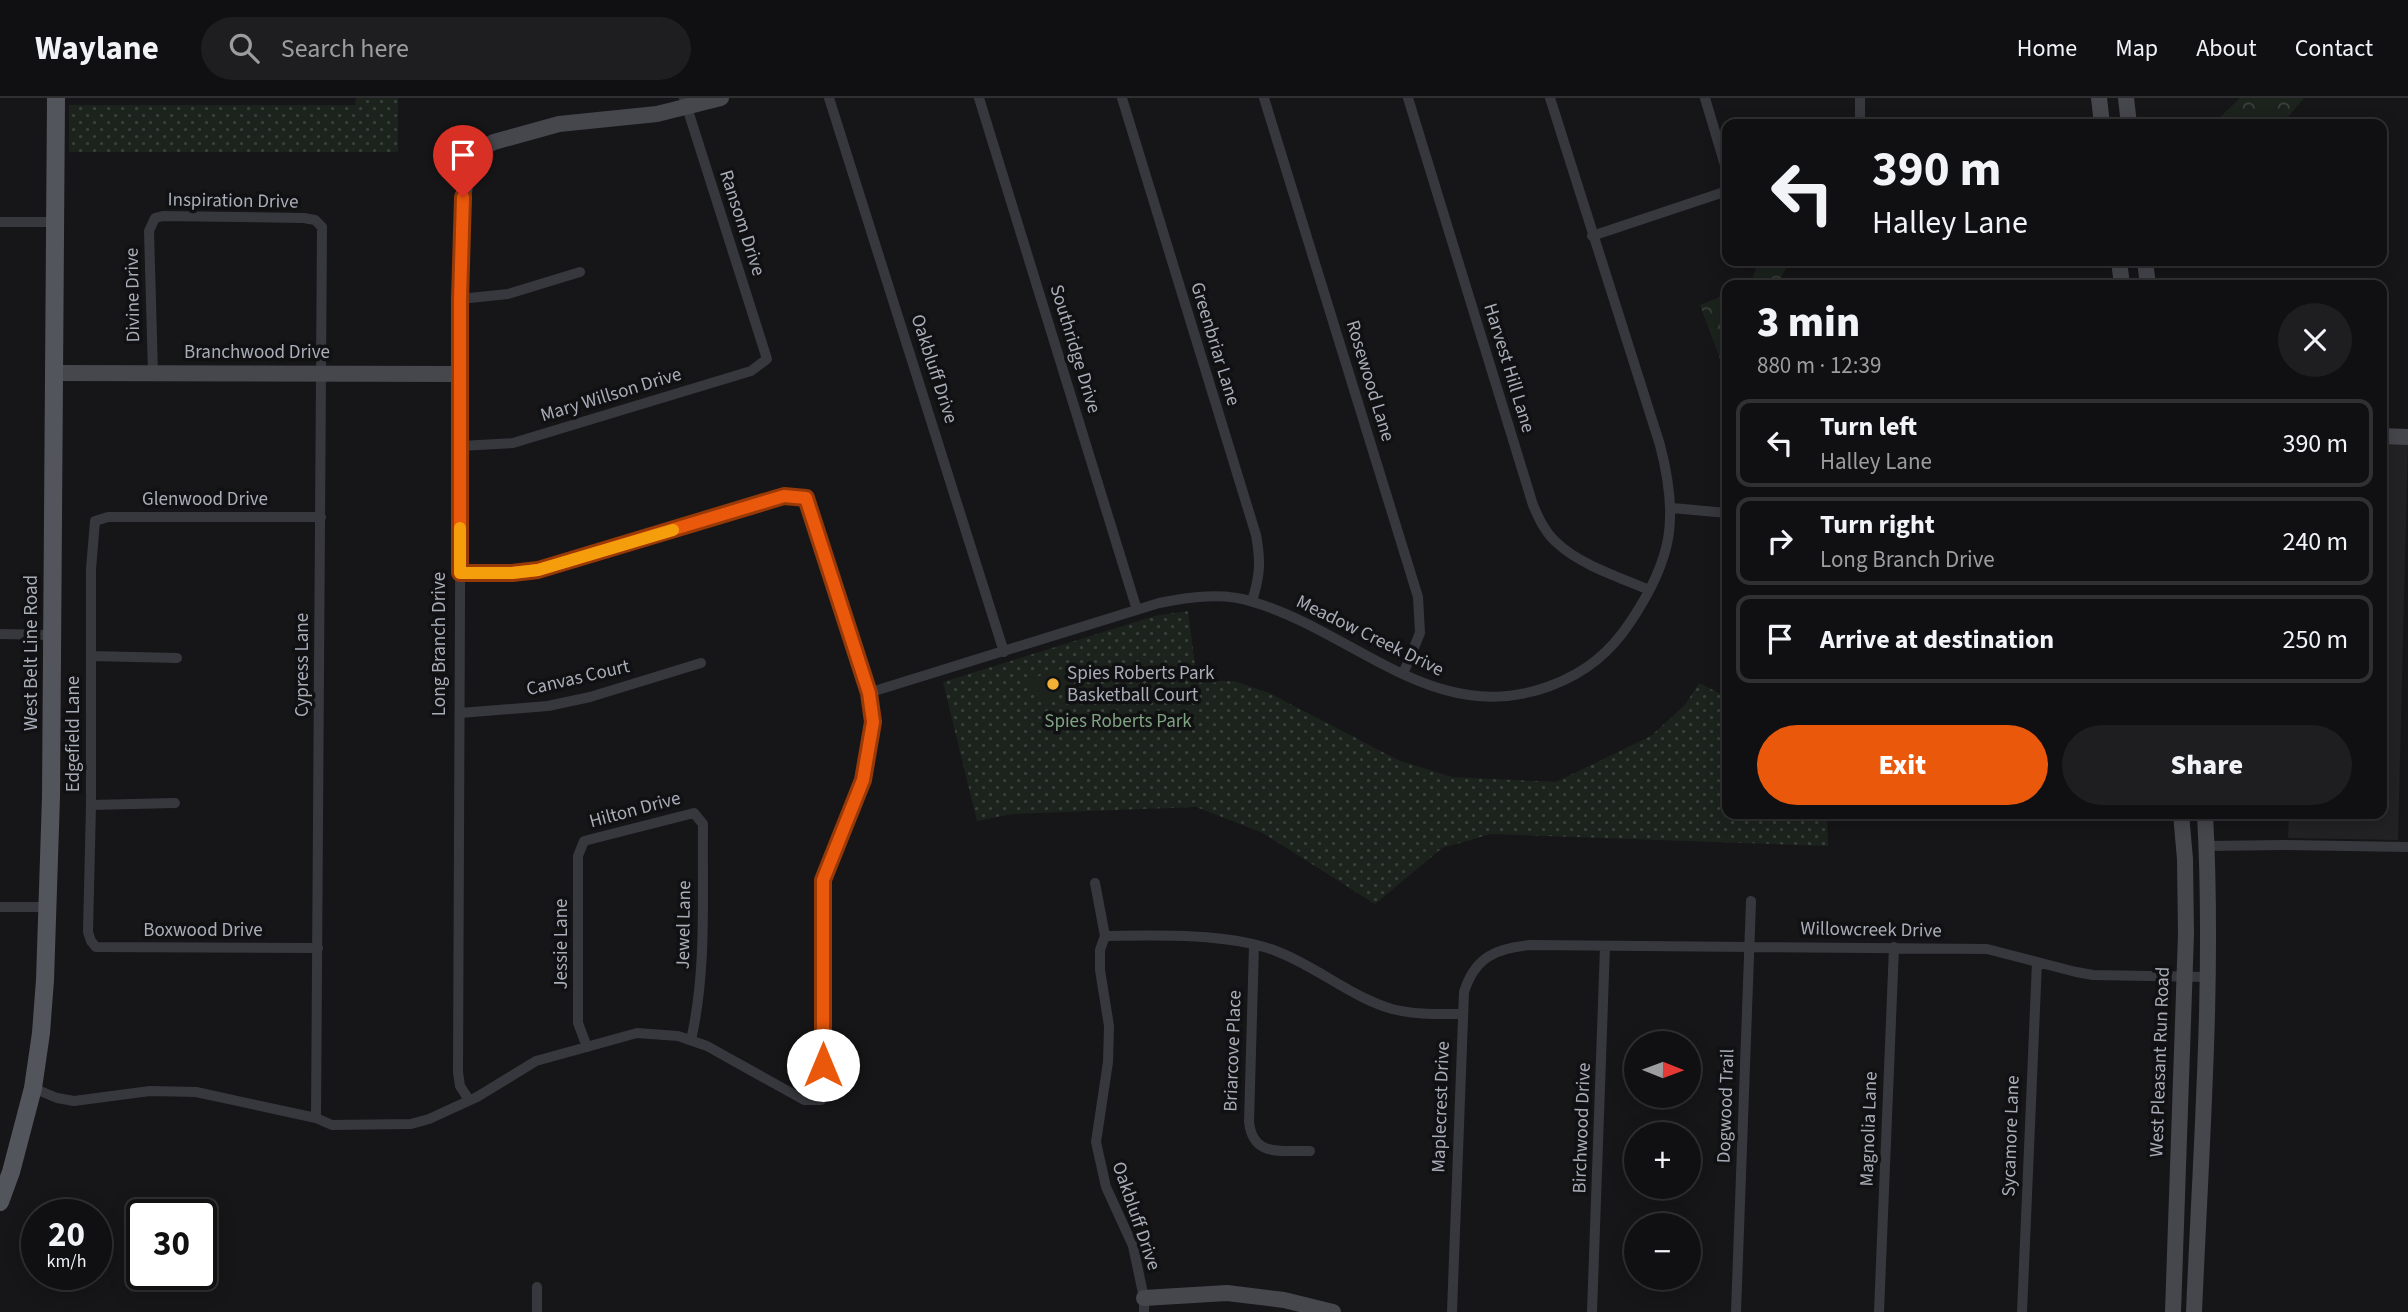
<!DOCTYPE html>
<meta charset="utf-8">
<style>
body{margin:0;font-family:"Source Sans 3",sans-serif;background:#1e1e20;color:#f1f3f6;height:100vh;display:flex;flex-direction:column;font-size:26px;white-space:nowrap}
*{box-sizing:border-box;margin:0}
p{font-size:23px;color:#9c9d9f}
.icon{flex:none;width:38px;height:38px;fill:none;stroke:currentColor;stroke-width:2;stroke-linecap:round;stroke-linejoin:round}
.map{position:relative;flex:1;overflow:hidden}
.side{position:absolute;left:1722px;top:182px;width:665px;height:539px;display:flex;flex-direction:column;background:#101012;border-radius:14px;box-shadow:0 4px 18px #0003,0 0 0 2px #303032}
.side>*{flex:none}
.hud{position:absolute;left:1722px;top:21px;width:665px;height:147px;border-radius:14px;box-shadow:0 4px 18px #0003,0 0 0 2px #303032;background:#101012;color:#f1f3f6;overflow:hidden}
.needle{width:46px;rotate:91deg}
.fabs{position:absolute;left:1624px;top:933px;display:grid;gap:14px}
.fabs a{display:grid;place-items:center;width:77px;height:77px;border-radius:50%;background:#101012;box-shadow:0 4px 18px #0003,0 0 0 2px #303032;font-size:35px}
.speed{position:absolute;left:21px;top:1101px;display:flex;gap:14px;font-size:35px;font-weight:700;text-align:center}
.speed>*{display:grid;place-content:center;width:91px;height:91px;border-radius:50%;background:#101012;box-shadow:0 4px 18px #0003,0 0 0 2px #303032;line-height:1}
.speed small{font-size:18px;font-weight:400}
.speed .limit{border:4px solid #111;border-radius:10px;background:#fff;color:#111}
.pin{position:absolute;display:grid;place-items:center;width:60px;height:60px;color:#fff;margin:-72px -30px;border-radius:50% 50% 50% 0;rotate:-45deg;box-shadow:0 0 7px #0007}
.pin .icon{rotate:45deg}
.me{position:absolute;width:77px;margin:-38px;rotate:0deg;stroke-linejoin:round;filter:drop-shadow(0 0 5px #0008)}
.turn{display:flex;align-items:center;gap:24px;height:147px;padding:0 35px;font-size:32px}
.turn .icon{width:91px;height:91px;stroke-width:2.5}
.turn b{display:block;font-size:49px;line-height:60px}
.round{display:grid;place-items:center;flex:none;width:74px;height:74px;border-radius:37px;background:#1e1e20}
.overview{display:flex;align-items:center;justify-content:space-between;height:119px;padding:0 35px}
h1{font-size:42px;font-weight:800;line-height:52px}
.primary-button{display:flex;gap:14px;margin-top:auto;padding:14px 35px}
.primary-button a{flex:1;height:80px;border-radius:42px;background:#ea580c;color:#fff;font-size:28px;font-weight:800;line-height:80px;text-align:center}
.primary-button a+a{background:#1e1e20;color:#f1f3f6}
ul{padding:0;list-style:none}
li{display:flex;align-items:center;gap:21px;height:88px;margin:0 14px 10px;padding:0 21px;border:4px solid #303032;border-radius:14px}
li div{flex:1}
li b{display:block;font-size:26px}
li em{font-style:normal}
header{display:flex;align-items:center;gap:42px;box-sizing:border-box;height:98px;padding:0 35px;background:#101012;border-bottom:2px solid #303032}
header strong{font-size:33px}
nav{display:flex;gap:38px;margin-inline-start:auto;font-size:24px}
.search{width:490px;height:63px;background:#1e1e20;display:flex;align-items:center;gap:18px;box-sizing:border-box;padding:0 24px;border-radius:38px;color:#9c9d9f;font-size:26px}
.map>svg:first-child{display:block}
.built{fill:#222225}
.forest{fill:url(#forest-crowns)}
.park{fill:url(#park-dots)}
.pitch{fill:#1c231d}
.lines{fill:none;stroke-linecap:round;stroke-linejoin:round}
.street{stroke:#37383d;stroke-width:10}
.secondary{stroke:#45474d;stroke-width:16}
.primary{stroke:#53555c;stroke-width:18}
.route-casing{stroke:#983908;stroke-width:18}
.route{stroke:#ea580c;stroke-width:12}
.slow{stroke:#f59e0b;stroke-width:12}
.poi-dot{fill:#f2b134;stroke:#111113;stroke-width:2.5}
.labels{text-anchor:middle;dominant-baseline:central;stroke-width:7;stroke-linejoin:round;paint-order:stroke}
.street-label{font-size:19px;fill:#a8adb8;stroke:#111113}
.poi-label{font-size:19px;fill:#a8adb8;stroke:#111113;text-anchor:start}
.park-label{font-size:19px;fill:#7fa381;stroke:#111113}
</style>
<header>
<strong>Waylane</strong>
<div class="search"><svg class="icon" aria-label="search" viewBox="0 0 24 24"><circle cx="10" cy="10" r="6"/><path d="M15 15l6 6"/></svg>Search here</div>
<nav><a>Home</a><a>Map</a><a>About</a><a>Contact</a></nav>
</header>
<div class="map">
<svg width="2408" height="1214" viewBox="0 0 2408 1214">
<defs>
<pattern id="forest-crowns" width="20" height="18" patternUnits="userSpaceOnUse" patternTransform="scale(1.75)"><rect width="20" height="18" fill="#1c231d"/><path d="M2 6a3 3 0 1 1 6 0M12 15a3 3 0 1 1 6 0" fill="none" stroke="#3a403c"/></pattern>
<pattern id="park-dots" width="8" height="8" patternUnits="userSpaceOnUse" patternTransform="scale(1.75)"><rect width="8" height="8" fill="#1c231d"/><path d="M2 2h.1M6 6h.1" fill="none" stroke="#3a403c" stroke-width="1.8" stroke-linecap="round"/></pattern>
</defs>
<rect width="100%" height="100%" fill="#161618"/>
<path class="built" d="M2382,343h26l-10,399 -110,-2 1,-23 93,-1z"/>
<path class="forest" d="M2240,0h64l-16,19 -11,7h-64z
M1759,163h31l-13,24h-27z
M1727,196v84l-27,-73z"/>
<path class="park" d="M356,0h42v54h-329v-47h286z
M1188,513l9,70h37l35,12 129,67 54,17 104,5 95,-46 34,-31 14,-22 28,14v117h100l1,32 -337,-12 -49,14 -67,56 -112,-71 -67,-26 -184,7 -35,7 -34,-139 212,-66z"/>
<path class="pitch" d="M1069,569l7,22 -40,13 -6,-23z"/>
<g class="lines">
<path class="street" d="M829,0l175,554
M979,0l158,512
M1122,0l134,437c5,27 4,41 -4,66
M1264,0l154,499 2,36 -17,41
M1408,0l125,407c6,14 12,27 23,37 24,23 63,35 93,48
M1705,0l22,74
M1860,0v26
M0,124h54
M1592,138l135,-45
M460,201l48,-5 72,-22
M153,275l-4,-142 6,-13 8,-2 141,2 11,2 7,7 -6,891
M461,276l-3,698 2,14 9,14
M461,348l52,-3 238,-72 16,-12 -83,-261
M1672,410l55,5
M0,536l52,1
M91,558l86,2
M868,595l291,-90c30,-6 64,-11 94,-1 102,30 183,127 297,84 35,-13 60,-33 81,-65 42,-63 48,-103 29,-176l-110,-347
M460,615l88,-7 42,-9 111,-34
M91,707l84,-2
M2207,748l77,-1 124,2
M1095,785l10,53 -5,14v20l9,56 -1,36 -12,80 10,45 27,59 11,52v14
M0,809h47
M1105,838c50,-1 125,-3 171,15 40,15 75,46 116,58 23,6 46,5 70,5
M1254,847l-5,177c4,36 33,28 61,29
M318,850l-222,-1 -5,-6 -3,-9 3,-127v-236l4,-48 13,-4h213
M587,949l-9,-24v-167l6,-15 110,-28 9,11c-1,72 4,146 -12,216
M33,990l24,10 17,3 76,-10 46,1 120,26 16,7 79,-1 18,-5 48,-22 59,-36 101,-28 41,3 29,10 97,54h17l2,-9v-211l40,-100 10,-58 -5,-29 -62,-195 -22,-2 -246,74 -26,3h-52
M537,1214v-25
M1452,1214l12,-320c11,-35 32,-44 67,-47l456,4 89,23 17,3 114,2
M1592,1214l13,-366
M1736,1214l15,-411
M1879,1214l15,-365
M2022,1214l15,-350"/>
<path class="secondary" d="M2099,0l3,26
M2126,0l3,26
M2119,163l3,24
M2145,163l3,24
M54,275l407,1 -1,-75 3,-102 8,-44 23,-11 65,-18 98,-10 64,-16
M2382,338l26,1
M1144,1200l83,-5 57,7 49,12
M2173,1214l13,-378 -1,-75 -4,-45
M2194,1214c7,-166 20,-333 11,-498"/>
<path class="primary" d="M0,1104l11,-30 22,-84 8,-55 4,-53 6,-183 5,-699"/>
</g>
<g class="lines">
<g class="route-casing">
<path id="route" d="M463,99l-3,102v274h52l26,-3 246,-74 22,2 63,195 4,29 -10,58 -40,100v185"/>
</g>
<use href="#route" class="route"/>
<path class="slow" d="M460,430v45h52l26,-3 135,-40"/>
</g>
<circle class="poi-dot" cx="1053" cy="586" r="7"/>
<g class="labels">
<g class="street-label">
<text transform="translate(233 103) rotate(1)">Inspiration Drive</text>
<text transform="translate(742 125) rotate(72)">Ransom Drive</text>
<text transform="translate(133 197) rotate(-91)">Divine Drive</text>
<text transform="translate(1215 246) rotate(73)">Greenbriar Lane</text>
<text transform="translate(1075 251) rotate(73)">Southridge Drive</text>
<text x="257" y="254">Branchwood Drive</text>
<text transform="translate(1509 270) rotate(73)">Harvest Hill Lane</text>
<text transform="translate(934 271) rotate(72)">Oakbluff Drive</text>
<text transform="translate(1370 283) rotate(73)">Rosewood Lane</text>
<text transform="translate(611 297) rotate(-17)">Mary Willson Drive</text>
<text x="205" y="401">Glenwood Drive</text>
<text transform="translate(1370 538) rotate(26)">Meadow Creek Drive</text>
<text transform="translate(439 546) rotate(-90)">Long Branch Drive</text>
<text transform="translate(31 555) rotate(-90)">West Belt Line Road</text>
<text transform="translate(302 567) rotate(-90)">Cypress Lane</text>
<text transform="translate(578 580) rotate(-13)">Canvas Court</text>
<text transform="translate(73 636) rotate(-90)">Edgefield Lane</text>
<text transform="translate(635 712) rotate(-15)">Hilton Drive</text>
<text transform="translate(684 827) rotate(-89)">Jewel Lane</text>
<text x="203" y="832">Boxwood Drive</text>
<text transform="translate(1871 832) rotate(1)">Willowcreek Drive</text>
<text transform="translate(561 846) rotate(-90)">Jessie Lane</text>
<text transform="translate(1233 953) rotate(-88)">Briarcove Place</text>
<text transform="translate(2160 964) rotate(-88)">West Pleasant Run Road</text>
<text transform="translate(1726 1008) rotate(-88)">Dogwood Trail</text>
<text transform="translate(1441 1009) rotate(-88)">Maplecrest Drive</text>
<text transform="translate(1582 1030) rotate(-88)">Birchwood Drive</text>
<text transform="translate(1869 1031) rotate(-88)">Magnolia Lane</text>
<text transform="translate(2011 1038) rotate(-88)">Sycamore Lane</text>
<text transform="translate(1136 1118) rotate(71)">Oakbluff Drive</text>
</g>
<g class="poi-label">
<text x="1067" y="575">Spies Roberts Park<tspan x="1067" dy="22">Basketball Court</tspan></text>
</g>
<g class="park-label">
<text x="1118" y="623">Spies Roberts Park</text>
</g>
</g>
</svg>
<div class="fabs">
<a><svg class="needle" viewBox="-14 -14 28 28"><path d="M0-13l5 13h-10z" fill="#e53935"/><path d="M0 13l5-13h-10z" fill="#9c9d9f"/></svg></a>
<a>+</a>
<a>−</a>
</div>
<div class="speed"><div>20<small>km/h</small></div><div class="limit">30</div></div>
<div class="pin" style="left:463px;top:99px;background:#d93025"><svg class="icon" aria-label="arrive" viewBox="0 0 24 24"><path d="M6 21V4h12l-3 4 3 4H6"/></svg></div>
<svg class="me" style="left:823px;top:967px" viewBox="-20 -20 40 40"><circle r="19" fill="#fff"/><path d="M0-13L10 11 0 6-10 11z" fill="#ea580c"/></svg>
<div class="hud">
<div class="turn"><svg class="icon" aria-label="left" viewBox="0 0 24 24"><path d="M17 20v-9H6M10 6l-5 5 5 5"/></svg><div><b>390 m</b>Halley Lane</div></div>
</div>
<section class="side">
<div class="overview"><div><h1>3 min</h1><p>880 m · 12:39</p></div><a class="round"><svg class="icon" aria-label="close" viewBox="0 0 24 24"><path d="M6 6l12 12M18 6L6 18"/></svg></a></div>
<ul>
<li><svg class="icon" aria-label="left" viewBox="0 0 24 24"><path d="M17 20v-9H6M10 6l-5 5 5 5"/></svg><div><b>Turn left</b><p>Halley Lane</p></div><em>390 m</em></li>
<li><svg class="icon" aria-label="right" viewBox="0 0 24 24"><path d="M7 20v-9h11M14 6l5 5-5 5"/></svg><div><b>Turn right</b><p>Long Branch Drive</p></div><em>240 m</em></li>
<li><svg class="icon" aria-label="arrive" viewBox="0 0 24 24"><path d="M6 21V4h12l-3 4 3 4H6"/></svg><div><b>Arrive at destination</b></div><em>250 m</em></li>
</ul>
<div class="primary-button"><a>Exit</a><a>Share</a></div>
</section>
</div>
